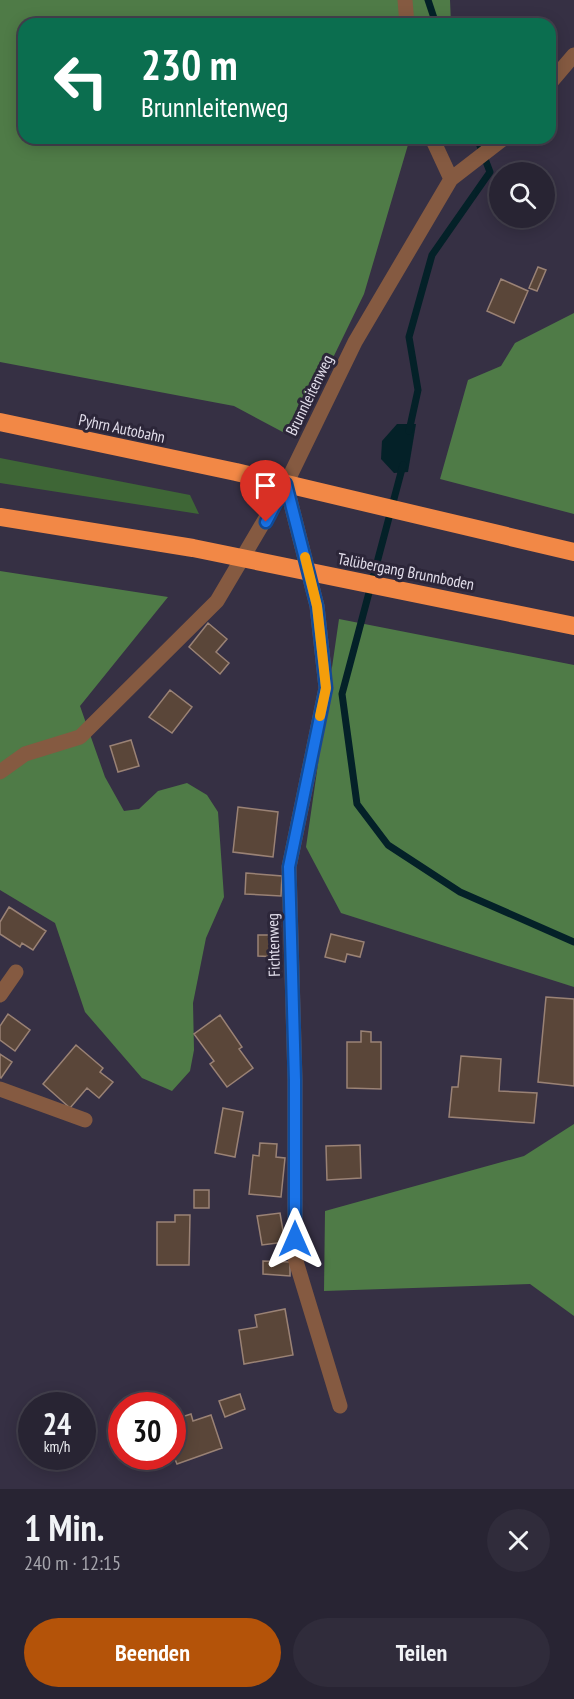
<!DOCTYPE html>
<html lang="de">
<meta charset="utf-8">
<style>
body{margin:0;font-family:"PT Sans Narrow",sans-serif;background:#302c3b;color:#f1f3f6;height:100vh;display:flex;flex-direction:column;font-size:22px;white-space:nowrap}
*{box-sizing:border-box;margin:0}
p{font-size:20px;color:#a5a4ac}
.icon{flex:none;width:33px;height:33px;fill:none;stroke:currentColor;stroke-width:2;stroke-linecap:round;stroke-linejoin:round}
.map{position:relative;height:1489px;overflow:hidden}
.side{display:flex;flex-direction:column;background:#282433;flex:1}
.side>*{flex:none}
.guide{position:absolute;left:18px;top:18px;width:538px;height:126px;border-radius:18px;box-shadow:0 3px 15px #0003,0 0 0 2px #44414e;background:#0b6e4f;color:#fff;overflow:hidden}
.buttons{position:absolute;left:489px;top:162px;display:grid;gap:12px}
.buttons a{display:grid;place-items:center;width:66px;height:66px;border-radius:50%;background:#282433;box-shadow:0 3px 15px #0003,0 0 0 2px #44414e;font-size:30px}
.speed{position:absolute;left:18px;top:1392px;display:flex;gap:12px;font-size:30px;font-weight:700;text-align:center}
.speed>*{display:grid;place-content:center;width:78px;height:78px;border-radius:50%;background:#282433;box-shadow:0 3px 15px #0003,0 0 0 2px #44414e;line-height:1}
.speed small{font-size:15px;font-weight:400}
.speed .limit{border:9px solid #d22;background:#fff;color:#111}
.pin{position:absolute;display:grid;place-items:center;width:51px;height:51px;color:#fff;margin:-62px -26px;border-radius:50% 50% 50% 0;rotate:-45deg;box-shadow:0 0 6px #0007}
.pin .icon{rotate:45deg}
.me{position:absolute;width:66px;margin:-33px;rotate:0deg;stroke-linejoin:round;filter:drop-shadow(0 0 4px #0008)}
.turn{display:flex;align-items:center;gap:21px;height:126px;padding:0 24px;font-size:27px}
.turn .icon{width:78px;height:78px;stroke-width:2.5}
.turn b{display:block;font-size:42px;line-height:51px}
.round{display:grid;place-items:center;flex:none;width:63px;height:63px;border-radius:32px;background:#302c3b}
.headline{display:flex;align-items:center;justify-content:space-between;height:102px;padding:0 24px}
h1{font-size:36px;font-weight:700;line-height:45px}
.button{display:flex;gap:12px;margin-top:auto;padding:12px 24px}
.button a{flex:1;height:69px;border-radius:36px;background:#b45309;color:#fff;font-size:24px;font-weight:700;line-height:69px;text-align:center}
.button a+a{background:#302c3b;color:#f1f3f6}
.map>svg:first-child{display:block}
.green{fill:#3e6636}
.forest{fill:#4f7b47}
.water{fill:#042128}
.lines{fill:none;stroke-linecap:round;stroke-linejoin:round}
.stream{stroke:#042128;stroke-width:7}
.building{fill:#5a4639;stroke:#9a8275;stroke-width:1.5}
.minor{stroke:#855a41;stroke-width:15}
.highway{stroke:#f28846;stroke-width:18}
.route-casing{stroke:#114b97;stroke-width:15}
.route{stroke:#1a73e8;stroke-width:10}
.slow{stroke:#f59e0b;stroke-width:10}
.labels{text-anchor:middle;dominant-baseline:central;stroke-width:6;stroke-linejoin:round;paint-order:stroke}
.street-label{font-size:16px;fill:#e1ddea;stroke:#2c2639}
</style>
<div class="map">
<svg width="574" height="1489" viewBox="0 0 574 1489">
<rect width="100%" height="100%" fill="#363044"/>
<path class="green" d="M0,458l190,37 9,19 -199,-31z"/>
<path class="forest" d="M0,0h450l1,24h-427v114h386l-46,156 -70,144 -60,-32 -234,-44z
M574,313v201l-134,-35 28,-99 33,-14 14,-23z
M0,571l168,26 -88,109 25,71 19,34 15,-2 19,-18 29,-8 20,12 11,17 6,85 -18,41 -13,65 1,47 -4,21 -18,20 -30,-13 -57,-66 -30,-89 -55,-33z
M339,619l235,46v322l-233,-74 -35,-66z
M574,1124v192l-44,-32 -206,7 1,-80 199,-55z"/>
<path class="water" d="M397,424h19l-8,48 -14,1 -13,-14 1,-18z"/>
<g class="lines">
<path class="stream" d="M428,0l8,24
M409,431l9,-41 -9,-53 23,-82 58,-83 -13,-34
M403,465l-61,229 15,110 31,41 72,47 114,50"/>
</g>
<path class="building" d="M538,267l8,3 -9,21 -8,-3z
M501,279l27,12 -14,32 -27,-12z
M208,623l19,16 -11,13 13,11 -9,11 -31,-27z
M170,690l22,17 -20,26 -23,-16z
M131,740l8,26 -21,6 -8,-26z
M238,807l40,5 -5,45 -40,-5z
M246,873l36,3 -1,20 -36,-2z
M9,907l37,24 -13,19 -11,-7 -2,4 -20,-13v-12z
M331,934l33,8 -4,15 -13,-3 -2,8 -20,-5z
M258,935h22l-1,22 -21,-1z
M546,997l28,2v87l-36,-4z
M8,1014l22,16 -15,21 -15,-11v-14z
M220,1015l22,32 -3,2 14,19 -26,19 -17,-23 4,-3 -20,-27z
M361,1031l10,1v10h10v47l-34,-1v-46h14z
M76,1045l27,23 -3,4 13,10 -14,16 -12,-10 -17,20 -27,-24z
M0,1054l12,8 -11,16 -1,-1z
M461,1056l40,3 -2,32 38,2 -3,30 -85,-6 3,-30h6z
M223,1108l20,4 -8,45 -20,-4z
M260,1143l17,1 -1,13 9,1 -4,39 -32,-3 4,-39 6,1z
M360,1145l1,33 -34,2 -1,-34z
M194,1190h15v18h-15z
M280,1213l5,29 -23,3 -5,-29z
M175,1215h15l-1,50h-32v-43h18z
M263,1261l27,1v14l-27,-2z
M285,1309l8,46 -49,9 -5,-34 18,-3 -2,-12z
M240,1394l5,15 -20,8 -6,-16z
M191,1414l2,7 18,-6 11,33 -45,16 -5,-12v-32z"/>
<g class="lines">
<path class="minor" d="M405,0l2,24
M550,83l24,-28
M432,138l19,41 53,-41
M286,484l31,122 9,82 -37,179 6,213v178l45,148
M0,772l25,-18 55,-17 137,-136 69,-117 69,-142 96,-163
M0,995l16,-23
M0,1089l85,31"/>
<path class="highway" d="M0,422l236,50 338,80
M0,517l193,31 381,78"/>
</g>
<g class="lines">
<g class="route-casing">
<path id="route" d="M266,522l20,-38 31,122 9,82 -37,179 6,213v159"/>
</g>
<use href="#route" class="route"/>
<path class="slow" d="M305,557l12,49 9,82 -6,28"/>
</g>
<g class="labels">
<g class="street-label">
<text transform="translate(309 395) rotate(-64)">Brunnleitenweg</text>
<text transform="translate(122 428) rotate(12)">Pyhrn Autobahn</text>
<text transform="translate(406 571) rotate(11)">Talübergang Brunnboden</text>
<text transform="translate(273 945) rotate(-92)">Fichtenweg</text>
</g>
</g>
</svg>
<div class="buttons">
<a><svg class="icon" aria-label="search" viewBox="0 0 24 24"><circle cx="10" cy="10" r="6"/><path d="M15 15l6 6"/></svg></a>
</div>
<div class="speed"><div>24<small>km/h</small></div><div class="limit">30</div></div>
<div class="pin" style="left:266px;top:522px;background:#d93025"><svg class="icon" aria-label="arrive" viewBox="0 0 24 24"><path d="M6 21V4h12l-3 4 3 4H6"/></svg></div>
<svg class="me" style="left:295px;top:1239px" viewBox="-20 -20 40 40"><path d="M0-17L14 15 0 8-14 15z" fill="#1a73e8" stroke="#fff" stroke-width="4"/></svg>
<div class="guide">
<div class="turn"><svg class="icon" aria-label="left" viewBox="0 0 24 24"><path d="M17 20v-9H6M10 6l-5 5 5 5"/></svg><div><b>230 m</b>Brunnleitenweg</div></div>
</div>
</div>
<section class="side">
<div class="headline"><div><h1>1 Min.</h1><p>240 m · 12:15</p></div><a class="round"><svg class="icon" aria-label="close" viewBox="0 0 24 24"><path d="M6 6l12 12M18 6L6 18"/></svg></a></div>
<div class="button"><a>Beenden</a><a>Teilen</a></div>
</section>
